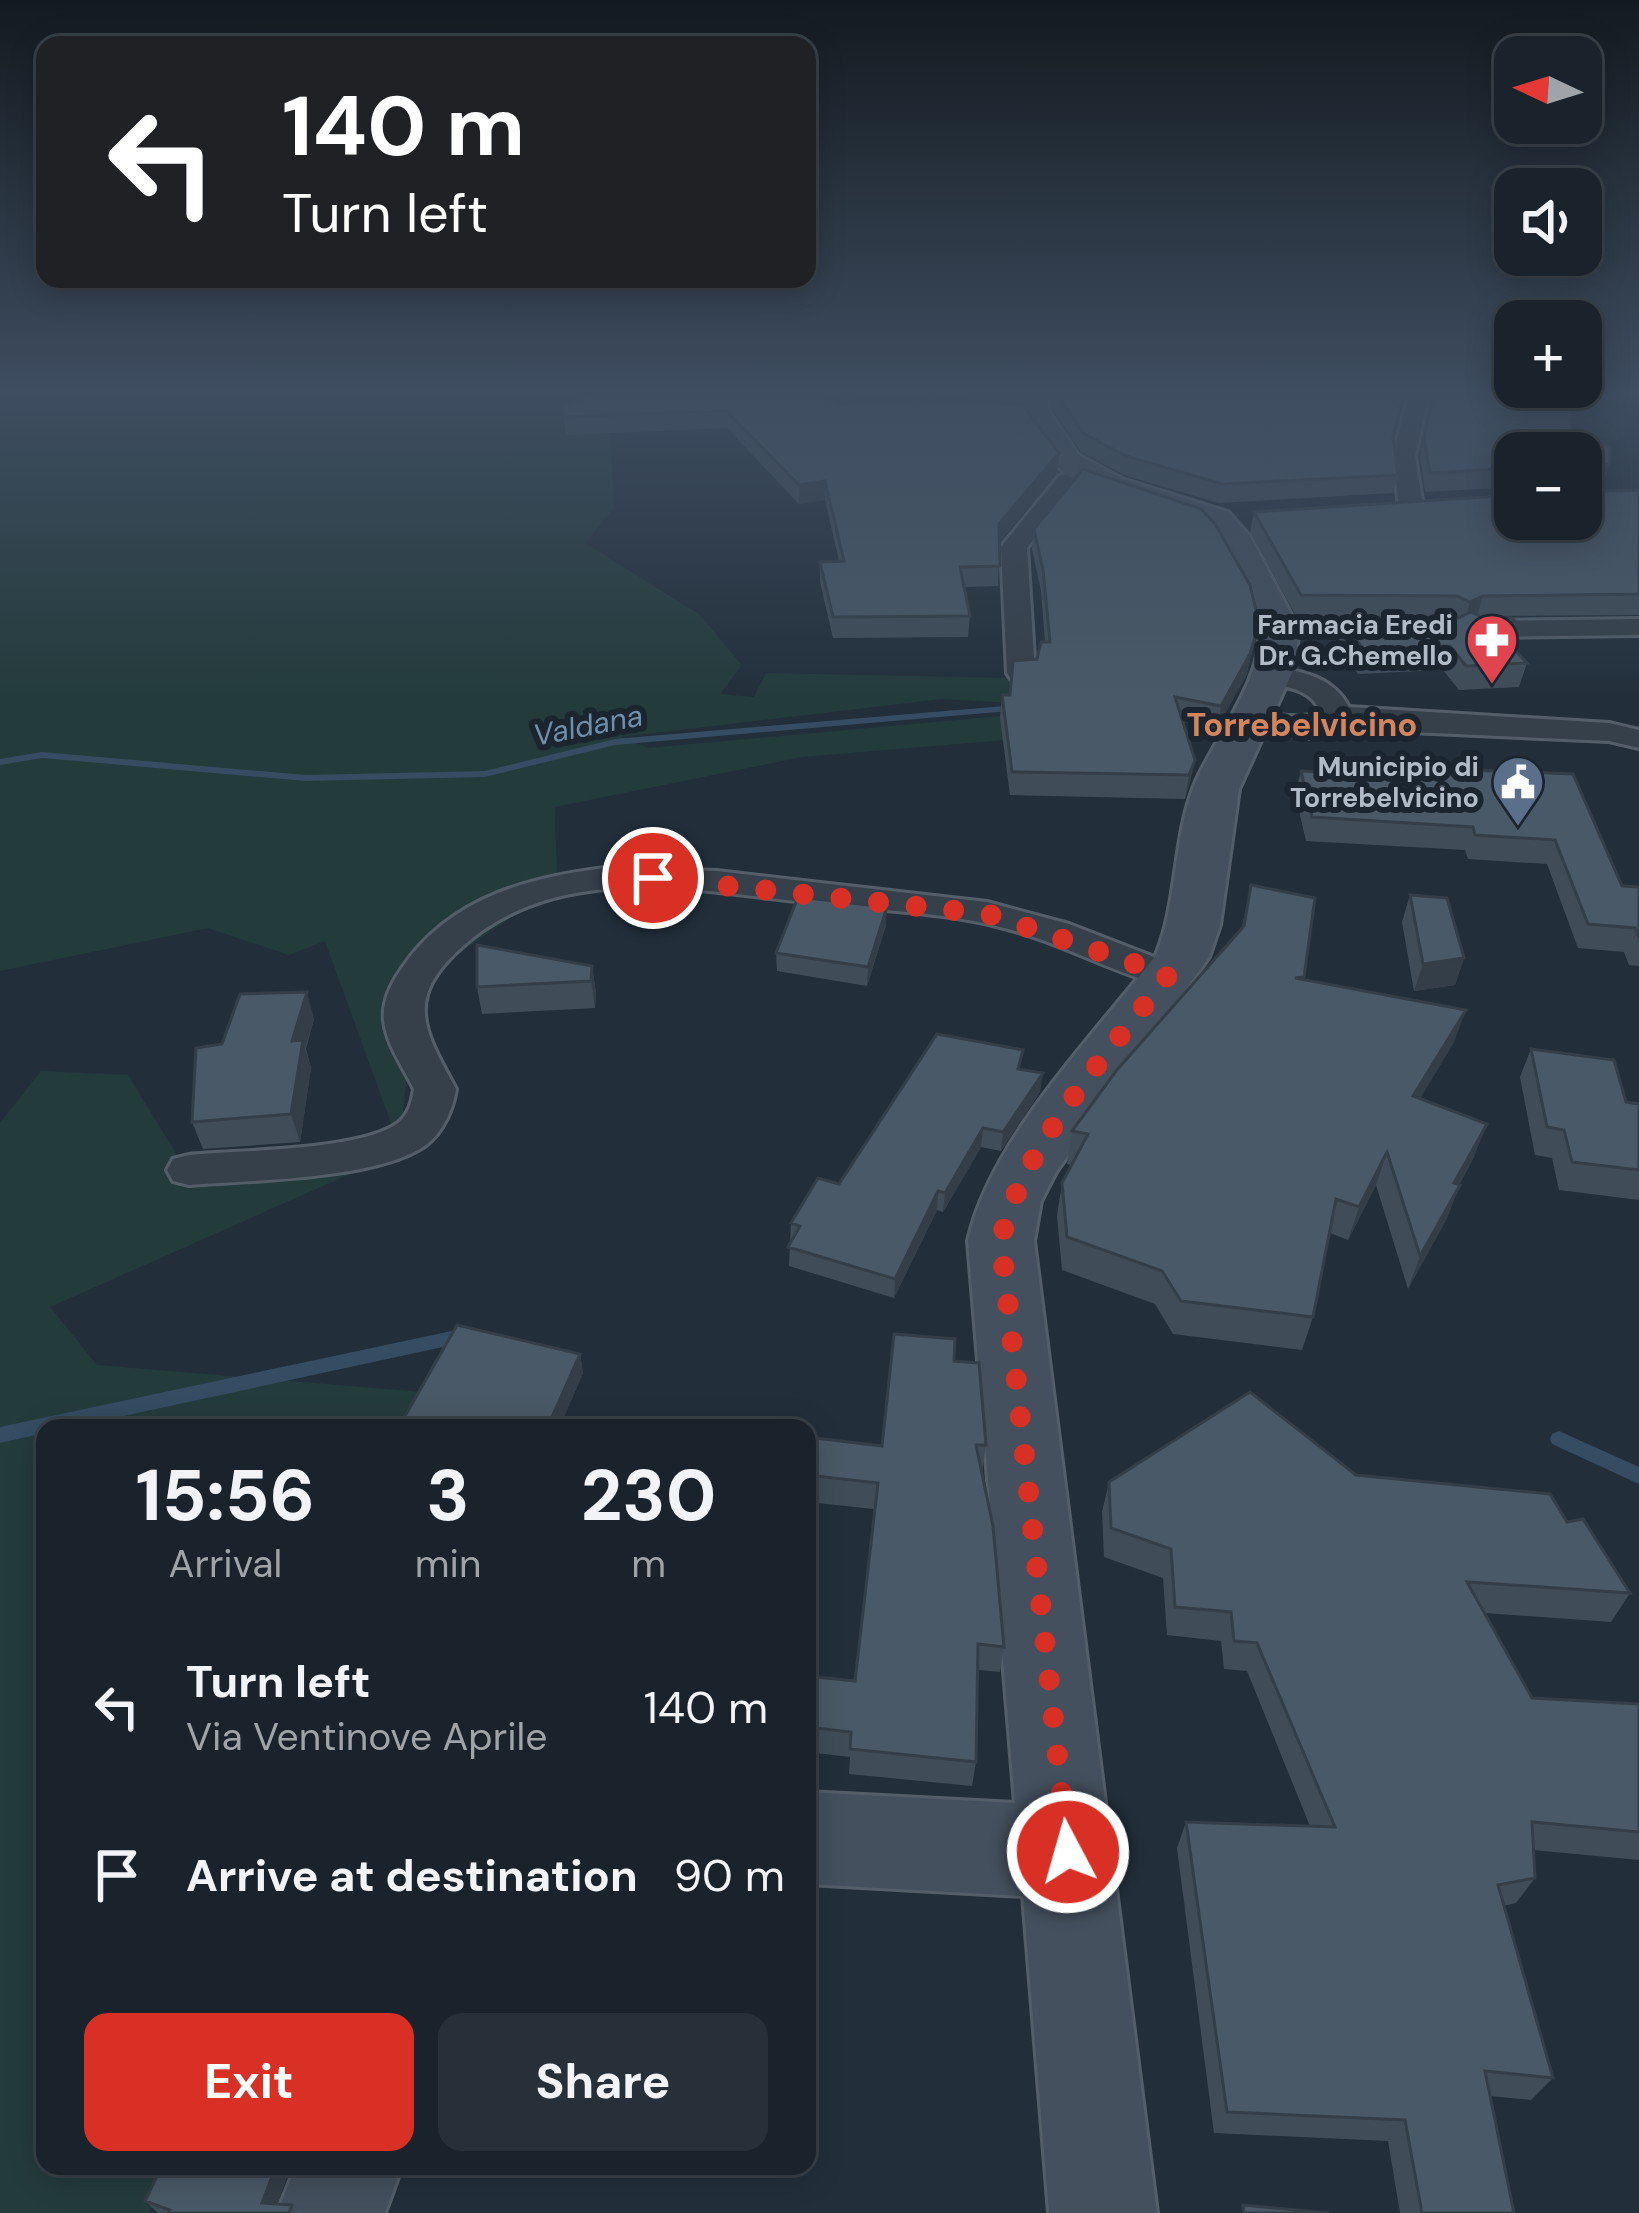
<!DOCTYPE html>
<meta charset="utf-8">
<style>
body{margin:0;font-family:"DM Sans",sans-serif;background:#272f38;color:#f1f3f6;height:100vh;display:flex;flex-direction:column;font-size:45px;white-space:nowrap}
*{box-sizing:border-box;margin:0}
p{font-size:39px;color:#9fa4a9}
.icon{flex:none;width:66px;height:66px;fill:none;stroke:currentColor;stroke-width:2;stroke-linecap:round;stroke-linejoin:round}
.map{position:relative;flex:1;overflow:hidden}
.drawer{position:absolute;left:36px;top:1419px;width:780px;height:756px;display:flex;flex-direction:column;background:#1a232c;border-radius:24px;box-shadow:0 6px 30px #0003,0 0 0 3px #384048}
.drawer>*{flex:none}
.banner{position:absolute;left:36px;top:36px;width:780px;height:252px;border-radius:24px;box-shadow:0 6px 30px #0003,0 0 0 3px #384048;background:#202124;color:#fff;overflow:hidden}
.needle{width:78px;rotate:274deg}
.buttons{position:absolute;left:1494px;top:36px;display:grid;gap:24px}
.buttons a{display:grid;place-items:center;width:108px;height:108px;border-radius:24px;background:#1a232c;box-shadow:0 6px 30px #0003,0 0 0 3px #384048;font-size:60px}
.pin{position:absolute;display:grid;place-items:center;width:102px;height:102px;color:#fff;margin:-51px;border:6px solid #fff;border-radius:50%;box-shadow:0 3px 12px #0007}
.me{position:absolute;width:132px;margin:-66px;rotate:354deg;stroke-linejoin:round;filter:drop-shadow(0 0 9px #0008)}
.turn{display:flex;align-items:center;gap:42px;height:252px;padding:0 48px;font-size:54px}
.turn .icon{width:156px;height:156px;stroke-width:2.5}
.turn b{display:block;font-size:84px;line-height:102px}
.eta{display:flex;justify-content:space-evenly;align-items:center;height:204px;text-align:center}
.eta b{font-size:72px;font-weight:700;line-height:84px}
.action{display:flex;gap:24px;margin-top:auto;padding:24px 48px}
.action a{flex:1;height:138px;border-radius:24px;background:#d93025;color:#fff;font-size:48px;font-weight:700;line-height:138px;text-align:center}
.action a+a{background:#272f38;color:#f1f3f6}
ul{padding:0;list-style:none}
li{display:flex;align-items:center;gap:36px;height:168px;padding:0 48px}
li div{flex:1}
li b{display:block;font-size:45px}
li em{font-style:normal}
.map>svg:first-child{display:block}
.green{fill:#243b3c}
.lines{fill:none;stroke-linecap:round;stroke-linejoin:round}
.stream{fill:#354c62;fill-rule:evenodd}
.street-casing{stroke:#545e69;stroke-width:6}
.secondary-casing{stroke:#545e69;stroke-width:6}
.street{fill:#36404b;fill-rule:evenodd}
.secondary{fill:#44505e;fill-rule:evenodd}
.wall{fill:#404d59}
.shaded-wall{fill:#343e48}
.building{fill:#4a5967;stroke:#343e48;stroke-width:3}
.route{stroke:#d93025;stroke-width:21;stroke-dasharray:0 37.8}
.labels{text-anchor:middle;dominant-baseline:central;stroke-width:12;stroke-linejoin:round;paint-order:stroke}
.far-poi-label{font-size:27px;font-weight:bold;fill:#b1bbc7;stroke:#1b252f;text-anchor:end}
.far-water-label{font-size:30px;font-style:italic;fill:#708faa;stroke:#1b252f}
.far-quarter-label{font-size:33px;font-weight:bold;fill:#d4855e;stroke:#1b252f}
</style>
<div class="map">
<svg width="1639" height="2213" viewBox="0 0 1639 2213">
<rect width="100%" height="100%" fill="#222f3b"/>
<path class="green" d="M0,389h632l-22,38 4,81 -29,35 115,72 42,50 -22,29 34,3 12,-24 250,5 49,28 -123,-7 -321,38 27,11 364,-33 -7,25 -203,17 -247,50 2,80 -139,93 -19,165 -74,-204 -36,14 -81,-27 -208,43z
M41,1071l87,4 64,105 176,-14 -318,141 47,58 325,27 -15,36h-362v738h127l-23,47h-149v-1090z"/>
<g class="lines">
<path class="stream" d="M1016,705l5,3 -1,2 -405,35 -130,32 -179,4 -264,-23 -42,7v-6l42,-7 264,23 179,-4 130,-32z
M466,1328l6,2 3,5 -3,5 -6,2 -398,86h-23v5l-45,10v-16z
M1559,1431l80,36v17l-87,-40 -2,-5 2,-5z"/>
<g class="street-casing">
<path id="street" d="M1410,389h20l-15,67 8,51 -12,7 -12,-7 -6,-51z
M1086,468l11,7 -22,11 -48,62 8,125 -4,6h-20l-4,-6 -6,-126 58,-71z
M1639,619v16l-162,2 -14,-8 14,-8z
M1278,620h112l14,8 -14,8 -122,-2 -4,-6z
M1270,666c33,6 62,10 79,41l260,16 30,7v18l-30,-7 -220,-10 -48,-7 -31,14 -74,-9 -4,-6c21,-21 61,3 88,-12 -10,-24 -38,-24 -60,-30l-5,-6 5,-6z
M614,867l103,4 270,31 82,22 111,43 6,8 -6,8 -13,4c-56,-15 -107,-45 -163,-59 -59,-16 -121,-17 -182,-24 -119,-12 -260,-46 -359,42 -59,52 -40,83 -7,143 -3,20 -13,43 -30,56 -49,35 -176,35 -237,40l-16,-4 -6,-11 6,-11 16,-4c50,-5 171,-4 209,-32 11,-9 14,-21 16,-34 -11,-22 -27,-44 -30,-68 -2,-20 7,-37 18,-53 49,-72 130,-92 212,-101z"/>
</g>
<g class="secondary-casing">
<path id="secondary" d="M1016,389h30l3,23 29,43 44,24 106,33 23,26 47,90 -2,36 -57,125 -19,136 -11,32 -153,215 -15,29 -7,40 123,972h-108l-26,-317 -216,-12v-92l208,11 -47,-562c22,-101 125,-204 188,-286 22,-54 17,-116 38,-169 17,-43 74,-113 64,-159 -4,-20 -41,-93 -58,-102 -63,-31 -122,-17 -164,-86 -11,-17 -17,-29 -20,-50z
M296,2166h106l-17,47h-108z"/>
</g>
<use href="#street" class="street"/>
<use href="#secondary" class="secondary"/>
</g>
<path class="wall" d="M610,389l448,83 -59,70 -1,44 -34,1 6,29 -2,21 -135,1 -13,-56v-20l19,-1 -14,-61 -26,4 -72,-76 -161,7 -4,-31z
M803,389h212l-1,12 -95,-4 -77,3z
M1047,389h358l-12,48 5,38 -5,18 -174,10 -95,-28 -43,-23 -28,-42z
M1434,389h135l4,52 31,41 -20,2v8l55,-2v125l-158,1 35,6 -7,22 18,19 -8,24 -60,3 -16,-20 -85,4 -24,-33 5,-24 115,1 -3,-2h-155l-46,-84 4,-20 327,7 -66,-66v34l-90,5 -5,-36z
M1034,529l225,94 -13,53 -29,52 -34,-6 12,38 -10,39 -175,-4 -10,-77 2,-23h8l27,-36 8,-17 -4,-51 -9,-42z
M1339,765l234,9 49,112 17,1v79l-10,-1 -5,-13 -46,-4 -31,-84 -79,-5 -3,-9 -159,-9 -11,-47 6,-23 36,2z
M1251,885l52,95 151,62 -34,56 54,59 -15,28 -12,33 -39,71 -32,-104 -28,55 -18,-7 -17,84 -11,33 -129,-16 -18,-30 -93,-34 -5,-54 5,-33 10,-18 -5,-1 5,-33 170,-204z
M1410,895l54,63 -9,27 -41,6 -12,-69z
M886,925l-19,61 -90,-15 -1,-18z
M592,966l4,27 -1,15 -113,6 -5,-27z
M314,1019l-8,30 5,19 -11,74 -97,7 -11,-27 30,-78z
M1531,1049l95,53 13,2v96l-80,-10 -7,-32 -17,-3 -15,-78z
M1021,1069l19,23 -39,59 -20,-4 -38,65 -6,-2 -43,88 -105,-32 2,-43 48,-39z
M580,1354l3,19 -24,55h-152l-3,-10z
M954,1361l32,84 -4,27 22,175 -4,25 -22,-2 -2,92 -4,24 -123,-12 1,-17 -43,-5v-76l48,5 19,-172 -67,-7v-65l75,9z
M1356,1475l211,47 63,71 -19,29 -126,-9 47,85 107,6v156l-106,-10 2,28 -19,25 -13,3 50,172 -22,22 -41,-4 24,117h-114l-12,-72 -174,-8 -37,-285 9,-26 124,4 -63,-155 -23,-2 -3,-28 -54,-6 -4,-57 -59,-21 -2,-45 7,-30z
M162,2166h129l-14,38 22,9h-141l-13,-12z"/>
<path class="shaded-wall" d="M1059,453l-1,19 -60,72 1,-20z
M1610,464l-6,18 -23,3 3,-19z
M825,481v19l-26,4v-19z
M1483,596l-6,20 -13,7 6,-21z
M1259,623l-13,53 -29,52 4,-22z
M1195,760l-5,23 -5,16 4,-24z
M887,907l-1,18 -19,61 1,-19z
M1464,958l-9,27 -41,6 9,-27z
M592,966l4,27 -1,15 -4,-27z
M307,992l7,27 -9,30 6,19 -11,74 -9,-28 1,-73z
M1466,1010l-12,32 -52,86 11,-32z
M1043,1073l-3,19 -39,59 2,-19z
M1487,1124l-13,33 -32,59 12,-33z
M983,1128l-2,19 -38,65 2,-19z
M1387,1152l-11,33 -28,55 11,-33z
M1460,1185l-13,33 -39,71 12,-33z
M938,1191l-1,19 -43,88 1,-19z
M580,1354l3,19 -24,55h-12z
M276,2166h15l-17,47 -12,-10z"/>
<path class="building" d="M610,389h183l48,15 79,-4 102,4 37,49 -60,71 1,42 -40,1 10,49 -137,1 -13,-55 24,-1 -19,-80 -26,4 -73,-74 -162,6 -2,-13z
M1054,389h351l-12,48 5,38 -176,9 -96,-28 -43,-23z
M1435,389h134l4,52 37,5v18l-26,2v26l55,-2v104l-156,2 -13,6 -13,-6 -156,-1 -47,-83 261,-17v24h66v-66h-66v15l-85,5 -6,-35z
M1083,469l118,40 14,15 35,61 9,38 -9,31 -29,52 -46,-9 20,63 -6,15 -177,-3 -10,-77h8l3,-34 24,-2 4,-17h9l-7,-72 -9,-41z
M1471,612l13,6h28l4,4 -26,1 37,40 -61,3 -16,-20 -86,4 -25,-33 119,1z
M1339,765l234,9 49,112 17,1v51l-4,-10 -47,-4 -33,-84 -80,-5 -2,-8 -161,-10 -11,-46 40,2z
M1251,885l64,13 -11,79 -9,1 171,32 -53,86 74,28 -33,59 6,2 -40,71 -33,-104 -28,55 -23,-8 -23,118 -132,-16 -19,-30 -95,-34 -5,-54 26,-49 -16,-3 44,-60 128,-145z
M1410,895l37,3 17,60 -41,6z
M798,897l89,10 -19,60 -92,-14z
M477,945l115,21 -1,15 -114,6z
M307,992l-15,49 11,-1 -12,74 -99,8 4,-74 26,-4 18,-50z
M937,1034l86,16 -5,19 25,4 -40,59 -20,-4 -38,65 -7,-2 -43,88 -107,-32 12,-21 -9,-3 27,-45 21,6z
M1531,1049l83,11 12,42 13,2v66l-67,-8 -8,-32 -17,-3z
M457,1325l123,29 -33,74h-98l-45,-10z
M894,1334l61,5 -1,22 25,2 7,82h-10l17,81 11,121 -26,-3 -2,118 -126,-13 1,-17 -44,-5v-51l48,5 23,-198 -71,-8v-38l75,9z
M1250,1392l106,83 194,19 17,28 16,-3 47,74 -163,-11 65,116 107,6v128l-107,-10 3,56 -37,7 55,193 -68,-7 29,142h-92l-17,-93 -178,-8 -41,-290 149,5 -78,-184 -23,-2 -3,-29 -56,-5 -4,-58 -60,-21 -2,-46z
M162,2166h114l-14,37 30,2 -3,8h-121l2,-3 -25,-9z
M1243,2205l86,8h-85z"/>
<linearGradient id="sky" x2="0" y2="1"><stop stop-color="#131a20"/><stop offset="0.56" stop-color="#3e4d60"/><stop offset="1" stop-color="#3e4d60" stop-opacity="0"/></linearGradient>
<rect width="1639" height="699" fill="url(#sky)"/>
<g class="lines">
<path class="route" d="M653,878l335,36 180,61c-58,77 -148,173 -167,266l67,611"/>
</g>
<defs>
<g id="pharmacy-pin" transform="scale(2.7)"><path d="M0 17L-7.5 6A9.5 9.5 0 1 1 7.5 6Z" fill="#e0444e" stroke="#1b252f"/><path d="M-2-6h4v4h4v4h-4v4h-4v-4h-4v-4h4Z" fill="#fff"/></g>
<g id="civic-pin" transform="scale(2.7)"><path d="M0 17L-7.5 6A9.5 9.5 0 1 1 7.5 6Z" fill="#5c6f8a" stroke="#1b252f"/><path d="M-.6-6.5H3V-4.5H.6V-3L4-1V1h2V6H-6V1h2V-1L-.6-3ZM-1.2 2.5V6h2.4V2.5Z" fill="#fff"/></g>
</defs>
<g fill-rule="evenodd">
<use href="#pharmacy-pin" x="1492" y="640"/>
<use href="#civic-pin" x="1518" y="782"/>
</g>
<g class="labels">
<g class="far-poi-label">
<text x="1453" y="624">Farmacia Eredi<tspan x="1453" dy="31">Dr. G.Chemello</tspan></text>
<text x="1479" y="766">Municipio di<tspan x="1479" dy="31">Torrebelvicino</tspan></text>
</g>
<g class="far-water-label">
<text transform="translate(588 725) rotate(-11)">Valdana</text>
</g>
<g class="far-quarter-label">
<text x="1302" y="724">Torrebelvicino</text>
</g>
</g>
</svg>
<div class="buttons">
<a><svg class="needle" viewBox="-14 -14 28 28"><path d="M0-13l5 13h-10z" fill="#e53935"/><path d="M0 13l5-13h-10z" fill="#9fa4a9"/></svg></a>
<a><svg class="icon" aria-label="sound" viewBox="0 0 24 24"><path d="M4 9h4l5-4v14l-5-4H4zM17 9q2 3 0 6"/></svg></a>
<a>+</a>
<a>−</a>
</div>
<div class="pin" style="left:653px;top:878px;background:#d93025"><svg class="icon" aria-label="arrive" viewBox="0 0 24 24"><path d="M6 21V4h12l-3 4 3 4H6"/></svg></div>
<svg class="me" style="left:1068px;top:1852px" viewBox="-20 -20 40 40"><circle r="17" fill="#d93025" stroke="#fff" stroke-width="3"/><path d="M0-11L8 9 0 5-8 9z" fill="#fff"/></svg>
<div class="banner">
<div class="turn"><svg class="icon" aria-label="left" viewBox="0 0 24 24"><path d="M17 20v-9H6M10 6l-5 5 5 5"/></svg><div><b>140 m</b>Turn left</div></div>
</div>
<section class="drawer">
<div class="eta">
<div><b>15:56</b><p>Arrival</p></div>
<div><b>3</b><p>min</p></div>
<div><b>230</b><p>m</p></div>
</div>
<ul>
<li><svg class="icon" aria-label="left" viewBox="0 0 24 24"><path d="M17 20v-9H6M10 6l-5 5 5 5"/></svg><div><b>Turn left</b><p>Via Ventinove Aprile</p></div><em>140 m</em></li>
<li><svg class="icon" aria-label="arrive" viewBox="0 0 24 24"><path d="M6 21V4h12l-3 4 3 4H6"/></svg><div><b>Arrive at destination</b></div><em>90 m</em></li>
</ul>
<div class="action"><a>Exit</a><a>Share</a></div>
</section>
</div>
